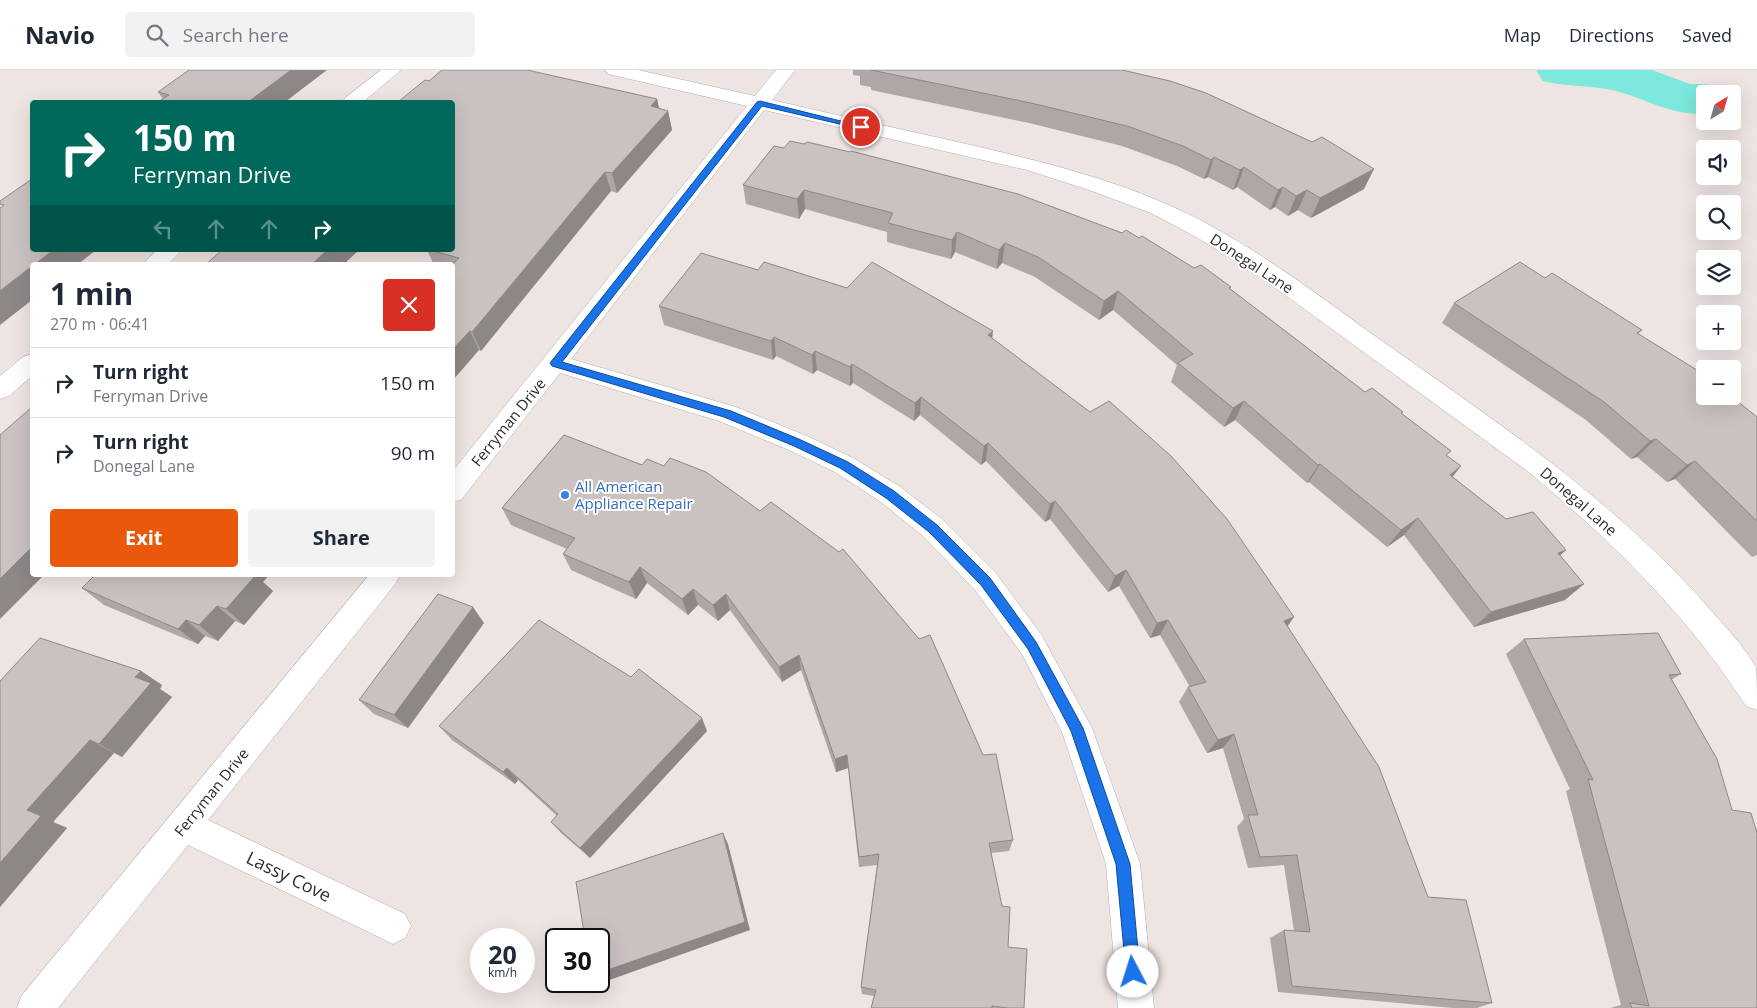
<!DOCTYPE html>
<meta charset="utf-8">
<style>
body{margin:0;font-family:"Open Sans",sans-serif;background:#f2f2f3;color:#1f2937;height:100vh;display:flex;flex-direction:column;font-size:19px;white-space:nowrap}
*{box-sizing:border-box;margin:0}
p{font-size:16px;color:#747a83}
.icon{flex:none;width:28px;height:28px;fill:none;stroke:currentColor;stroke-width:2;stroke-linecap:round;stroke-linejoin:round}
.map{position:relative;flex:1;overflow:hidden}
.panel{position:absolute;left:30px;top:192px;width:425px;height:315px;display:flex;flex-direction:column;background:#fff;border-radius:5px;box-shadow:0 5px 20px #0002}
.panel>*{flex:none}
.guide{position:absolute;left:30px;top:30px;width:425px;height:152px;border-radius:5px;box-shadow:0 5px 20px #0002;background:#00695c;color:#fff;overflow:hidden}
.needle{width:32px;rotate:37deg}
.tools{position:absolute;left:1696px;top:15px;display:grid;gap:10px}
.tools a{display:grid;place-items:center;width:45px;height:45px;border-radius:5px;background:#fff;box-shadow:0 5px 20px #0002;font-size:25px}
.speed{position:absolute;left:470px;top:858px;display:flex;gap:10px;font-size:25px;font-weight:700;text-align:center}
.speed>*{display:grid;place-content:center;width:65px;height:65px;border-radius:50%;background:#fff;box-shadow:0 5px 20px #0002;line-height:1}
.speed small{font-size:12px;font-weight:400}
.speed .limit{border:2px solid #111;border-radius:8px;background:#fff;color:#111}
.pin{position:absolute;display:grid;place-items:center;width:42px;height:42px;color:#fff;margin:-21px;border:2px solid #fff;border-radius:50%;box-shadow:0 1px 5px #0007}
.me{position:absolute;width:55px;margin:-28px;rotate:355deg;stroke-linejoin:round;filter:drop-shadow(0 0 4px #0008)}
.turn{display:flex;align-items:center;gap:18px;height:105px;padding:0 20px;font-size:22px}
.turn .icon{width:65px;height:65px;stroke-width:2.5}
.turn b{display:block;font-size:35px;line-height:42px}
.lanes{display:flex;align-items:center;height:48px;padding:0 20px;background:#0003;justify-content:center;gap:25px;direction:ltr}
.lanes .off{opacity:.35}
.round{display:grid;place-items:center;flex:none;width:52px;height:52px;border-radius:5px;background:#f2f2f3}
.head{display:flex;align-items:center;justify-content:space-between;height:85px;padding:0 20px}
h1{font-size:30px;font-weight:700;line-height:38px}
.primary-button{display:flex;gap:10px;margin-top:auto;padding:10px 20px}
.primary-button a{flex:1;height:58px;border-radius:5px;background:#ea580c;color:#fff;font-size:20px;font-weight:700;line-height:58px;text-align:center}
.primary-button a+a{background:#f2f2f3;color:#1f2937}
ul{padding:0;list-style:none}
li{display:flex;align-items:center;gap:15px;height:70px;padding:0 20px;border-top:1px solid #e0e1e3}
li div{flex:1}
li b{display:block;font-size:19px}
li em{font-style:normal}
header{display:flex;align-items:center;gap:30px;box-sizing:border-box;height:70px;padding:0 25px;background:#fff;border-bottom:1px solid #e0e1e3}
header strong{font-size:24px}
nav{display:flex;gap:28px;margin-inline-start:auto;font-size:18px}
.search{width:350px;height:45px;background:#f2f2f3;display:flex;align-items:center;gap:12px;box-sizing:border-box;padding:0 18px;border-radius:5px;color:#747a83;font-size:19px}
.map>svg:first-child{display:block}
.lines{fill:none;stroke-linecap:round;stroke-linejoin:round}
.river{fill:#7de8dc;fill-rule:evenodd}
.minor-casing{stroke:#abb1b5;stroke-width:1}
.minor{fill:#fff;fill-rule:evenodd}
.wall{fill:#aea7a5}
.shaded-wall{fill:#8d8886}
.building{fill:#cac2c0;stroke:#8d8886}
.route{fill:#1a73e8;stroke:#114b97}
.shop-dot{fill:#3f7fe0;stroke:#fff;stroke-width:2}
.labels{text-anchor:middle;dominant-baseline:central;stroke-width:4;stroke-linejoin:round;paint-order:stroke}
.street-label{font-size:15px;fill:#2e2e2e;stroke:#fff}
.shop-label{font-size:15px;fill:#366cbe;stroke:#fff;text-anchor:start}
.near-street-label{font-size:18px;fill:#2e2e2e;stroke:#fff}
</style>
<header>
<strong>Navio</strong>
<div class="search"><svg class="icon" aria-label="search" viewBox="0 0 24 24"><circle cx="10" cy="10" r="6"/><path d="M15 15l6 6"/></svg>Search here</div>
<nav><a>Map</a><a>Directions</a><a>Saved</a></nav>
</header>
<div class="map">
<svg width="1757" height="938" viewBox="0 0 1757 938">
<rect width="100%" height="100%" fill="#eee4e2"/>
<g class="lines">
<path class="river" d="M1536,0h116l38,14h15l18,4 4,6h-22v20c-39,0 -55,-14 -89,-23 -24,-6 -49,-4 -73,-10z"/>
<g class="minor-casing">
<path id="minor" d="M381,0h20l-38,32h-20l2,-4z
M605,0h33l117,26 21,-26h19l-23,30c59,14 118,27 177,40 73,17 146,33 215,63 82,35 153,92 225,143 112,79 227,156 318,260 14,16 40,43 49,62 1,11 1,30 1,42l-11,-4c-59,-92 -133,-163 -216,-233l-275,-200 -57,-35 -47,-25 -59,-22 -65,-21 -263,-60 -193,249 165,48 71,29 46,22 46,28 44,34 52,52 47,64 50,92 48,136 14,144h-36l-12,-144 -44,-132 -40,-78 -47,-64 -52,-54 -42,-34 -46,-30 -46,-22 -70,-29 -159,-48 -99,127 -9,2v-30l295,-366 -139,-32z
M157,180h25l-15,15h-25z
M32,284v22l-23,20 -9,3v-23l23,-19z
M369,505h31l-4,8 -188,237 197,94 6,12 -6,12 -12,6 -12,-6 -193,-93 -130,163h-41l5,-13z"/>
</g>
<use href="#minor" class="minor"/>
</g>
<path class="wall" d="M853,0h269l242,119 -53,29 -13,-8 -10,6 -13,-9 -5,3 -33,-23 -4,3 -25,-13 -4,2 -27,-13 -55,-20 -93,-23 -158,-33v-3l-11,-2v-9l-7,-1z
M429,11l228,18 2,9 9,3 4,19 -55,63 -6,-2 -130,160 -2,-1 -27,31v-116h-18l-7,-15h25z
M158,22l127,10 -122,-3z
M774,76l365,92 55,30 37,19 -1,2 135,103 38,20 -1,2 45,42 6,21 53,42 60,31 -6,5 5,45 -91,27 -70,-92 -17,12 -78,-65 -2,1 -72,-63 -11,7 -53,-45 6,-17 -64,-55 -14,10 -64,-43 -33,-14 -5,6 -42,-17 -4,7 -64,-17v-10l-82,-23 -6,10 -53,-15 -3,-19z
M1545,208l97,52 -4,4 119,83v138l-5,2 -77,-78 -8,3 -30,-25 -6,2 -45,-39 -144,-97 12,-20z
M659,236l333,32 296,288 140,271 64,106 -15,5h-24l-175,-16 -8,-54 14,-8 10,1 -10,-66 -36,3 -11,-41 7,-8 -21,-71 -16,5 -28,-51 9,-15h2l-30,-52 -10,3 -31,-52 -11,6 -58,-73 -5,3 -59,-61 -5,4 -61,-50 -6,6 -61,-38 -3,3 -33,-16 -4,4 -37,-18 -3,4 -109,-35z
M564,365l449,405 -4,11 -18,2 17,94 16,61h-153l3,-12 -12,-2 -1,-7 16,-122 -18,2 -11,-99 -12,4 -35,-102 -19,12 -52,-72 -12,11 -20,-16 -10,10 -41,-32 -11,16 -65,-29 -8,-16 4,-5 -56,-24 -9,-17z
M263,512l10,9 -29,34 -9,-4 -17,20 -13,-5 -7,8 -94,-39 -22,-17z
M484,553l-76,105 -34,-14 -15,-14z
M1524,569l157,35 -10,6 86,328h-147l11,-3 -55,-214 4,-2 -64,-135z
M141,601l21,14 -2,4 12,8 -50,60 -8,-4 -61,69 14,6 -67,79v-226z
M439,656l268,5 -117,127 -29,-25 -10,-11 6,-6 -39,-36 -3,4 -63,-44z"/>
<path class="shaded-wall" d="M291,0h36l-42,32h-37z
M657,29l4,19 7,-7 4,19 -55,63 -5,-20 39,-67z
M1214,87l-6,20 -4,2 7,-19z
M1244,97l-7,20 -4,3 7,-20z
M1374,99l-10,20 -53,29 9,-20z
M605,102l6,19 -130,160 -9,-19z
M1283,117l-8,20 -5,3 8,-20z
M804,120l1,19 -6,10 -2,-20z
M1307,120l-9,20 -10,6 8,-20z
M957,162l-2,20 -4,7 1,-19z
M1005,173l-3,20 -5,6 2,-19z
M53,180h43l-19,15h-43z
M327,180h32l-16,15h-32z
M32,196v34l-32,25v-34z
M1118,221l-5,19 -14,10 5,-19z
M470,261l9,19 -27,31v-31z
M993,261l-2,19 -3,-15z
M774,267l2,19 -3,4 -2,-19z
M815,281l2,19 -4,4 -1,-19z
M852,294l1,19 -3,3v-19z
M921,327l-1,18 -6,6 1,-18z
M1244,331l-9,19 -11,7 9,-19z
M1656,369l-19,18 -6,2 19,-18z
M988,373l-2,18 -5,4 3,-19z
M1695,391l-20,18 -8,3 20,-17z
M1320,394l-11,18 -2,1 11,-18z
M1461,396l-14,18 3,-9z
M1055,431l-5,18 -5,3 5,-18z
M1418,448l-14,17 -17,12 14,-17z
M32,477v28h12l-44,44v-40z
M1566,480l-18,17 10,-14z
M640,497l7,16 -11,16 -7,-17z
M1126,500l-7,16 -11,6 7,-16z
M248,505h21l-6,7 10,9 -29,34 -18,-16z
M1584,514l-19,16 -91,27 17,-15z
M693,519l5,16 -10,10 -6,-16z
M726,524l4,16 -12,11 -5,-16z
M217,536l18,15 -17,20 -19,-16z
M473,537l11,16 -76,105 -14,-13z
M1294,547l-11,16 1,-12z
M186,550l19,16 -7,8 -20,-15z
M1168,550l-8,15 -10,3 7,-15z
M799,585l2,15 -19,12 -3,-15z
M141,601l21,14 -2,4 12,8 -50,60 -23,-13 36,-67z
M702,648l5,13 -117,127 -10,-10z
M1234,664l-11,14 -16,5 11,-13z
M90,670l24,13 -61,69 14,6 -67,79v-44l27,-53z
M847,685l1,13 -12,4 -1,-13z
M507,698l11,12 -3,4 -12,-12z
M723,763l5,11 22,86 -149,53 -2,-2v-8z"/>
<path class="building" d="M189,0h102l-43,32h-90l11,-7 -11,-3z
M442,0h85l130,29 -6,7 17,5 -56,62 -7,-1 -133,160 -2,-1 -18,19v-85l7,-7 -30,-8h23v-148h-54l27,-22 4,1z
M871,0h251l48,11 36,12 106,49 10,-5 52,32 -54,29 -13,-8 -11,6 -13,-9 -5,3 -34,-23 -4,3 -26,-13 -3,3 -28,-14 -56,-20 -96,-23z
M790,71l14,3 3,-2 43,10 1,-1 167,43 104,39 4,-3 13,8 3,-2 52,32 7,-3 30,22 -2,1 136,104 7,-4 31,24 -2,1 50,38 -5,4 15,11 -11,9 56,44 27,-7 33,38 -8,3 26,31 -93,28 -73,-94 -17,12 -81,-66 -2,1 -74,-64 -11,7 -55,-45 15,-9 -75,-63 -14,10 -66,-44 -33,-14 -6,7 -42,-18 -5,8 -64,-17 5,-10 -89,-23 -7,9 -54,-14 31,-39 10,2z
M32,109v71h21l-19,15h-2v1l-32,25v-83l4,-3 -4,-1v-3z
M222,180h105l-16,15h-106z
M701,183l57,17 6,-8 83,26 25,-26 121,69 -5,4 102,77 19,-11 62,55 56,63 67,98 -10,4 95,146 49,130 38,3 26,103 -200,-17 -8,-56 26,2 -13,-77 -37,2 -12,-42h10l-24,-81 -16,6 -30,-53 18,-5 -38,-62 -11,3 -31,-53 -11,6 -60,-75 -5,3 -62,-61 -4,3 -63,-49 -6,6 -63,-39 -2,3 -35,-16 -3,4 -38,-18 -3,4 -112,-35z
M1520,192l25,16 7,-5 90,57 -5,3 63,39 5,4v20h26l26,21v104l-62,-60 -8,4 -31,-26 -6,2 -46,-39 -150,-99z
M32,337v140l-32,32v-144z
M564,365l78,30 5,-6 17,7 6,-8 36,14 54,39 11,-9 68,50 4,-3 76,90 11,-4 53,120 13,-1 17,86 -24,3 13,63 8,1 -2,40 19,2 -3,59h-16l-16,-2v2h-121l5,-18 -15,-3 18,-133 -20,3 -12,-102 -12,4 -36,-104 -20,12 -53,-73 -13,11 -20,-16 -11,10 -42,-32 -11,15 -66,-28 12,-16 -73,-30z
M95,505h161l-30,34 -9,-3 -18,19 -13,-5 -8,9 -96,-41z
M438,524l35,13 -79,108 -35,-15z
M539,550l92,57 8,-8 63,49 -122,130 -29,-26 7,-8 -51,-46 -4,4 -64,-46z
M1658,563l23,41 -12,1 48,84 15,51 19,3 6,20v175h-125l-2,-5 19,3 -61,-227 5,1 -69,-141z
M40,568l101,33 -6,6 16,6 -52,61 -9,-4 -63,70 14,6 -41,47v-182z
M723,763l22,89 -146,51v-34h-14l-9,-57z"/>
<path class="route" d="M760,31l105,26 -4,2 -99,-23 -200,256 169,49 70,29 47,22 46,29 43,34 53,53 46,64 47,86 47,136 10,108 -2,5 -5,2 -5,-2 -2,-5 -10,-108 -45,-133 -43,-82 -47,-64 -52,-53 -43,-34 -46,-30 -46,-22 -70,-29 -172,-51 -2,-3 207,-261z"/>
<circle class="shop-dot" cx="565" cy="425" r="5"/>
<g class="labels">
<g class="street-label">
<text transform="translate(1252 193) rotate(33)">Donegal Lane</text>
<text transform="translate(508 352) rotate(-51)">Ferryman Drive</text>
<text transform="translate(1579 431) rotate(41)">Donegal Lane</text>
<text transform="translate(211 722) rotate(-51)">Ferryman Drive</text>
</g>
<g class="shop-label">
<text x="575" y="416">All American<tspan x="575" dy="17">Appliance Repair</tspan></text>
</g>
<g class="near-street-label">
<text transform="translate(289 806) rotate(26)">Lassy Cove</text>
</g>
</g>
</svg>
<div class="tools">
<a><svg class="needle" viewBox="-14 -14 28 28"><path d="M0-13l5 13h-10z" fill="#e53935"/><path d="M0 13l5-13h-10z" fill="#747a83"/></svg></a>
<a><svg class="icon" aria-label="sound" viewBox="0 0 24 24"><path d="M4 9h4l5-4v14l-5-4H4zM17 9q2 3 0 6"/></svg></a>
<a><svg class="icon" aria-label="search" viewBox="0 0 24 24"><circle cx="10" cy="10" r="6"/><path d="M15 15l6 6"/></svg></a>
<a><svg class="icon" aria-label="layers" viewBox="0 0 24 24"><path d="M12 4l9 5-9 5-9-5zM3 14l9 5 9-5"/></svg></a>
<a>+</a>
<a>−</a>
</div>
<div class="speed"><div>20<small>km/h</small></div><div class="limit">30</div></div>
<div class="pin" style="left:861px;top:57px;background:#d93025"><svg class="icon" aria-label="arrive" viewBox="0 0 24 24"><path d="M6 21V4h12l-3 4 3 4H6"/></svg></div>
<svg class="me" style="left:1133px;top:902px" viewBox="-20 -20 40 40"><circle r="19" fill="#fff"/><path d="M0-13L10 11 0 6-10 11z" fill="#1a73e8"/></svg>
<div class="guide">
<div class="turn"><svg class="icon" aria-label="right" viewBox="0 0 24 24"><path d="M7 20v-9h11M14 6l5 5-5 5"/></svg><div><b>150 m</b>Ferryman Drive</div></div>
<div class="lanes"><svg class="icon off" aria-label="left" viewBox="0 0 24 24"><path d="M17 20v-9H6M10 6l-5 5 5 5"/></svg><svg class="icon off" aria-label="ahead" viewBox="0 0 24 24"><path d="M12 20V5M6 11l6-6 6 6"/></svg><svg class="icon off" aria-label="ahead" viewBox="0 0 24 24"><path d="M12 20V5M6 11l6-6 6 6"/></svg><svg class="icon" aria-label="right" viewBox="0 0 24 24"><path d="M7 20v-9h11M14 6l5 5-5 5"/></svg></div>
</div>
<section class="panel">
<div class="head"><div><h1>1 min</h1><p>270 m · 06:41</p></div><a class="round" style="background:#d93025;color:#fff"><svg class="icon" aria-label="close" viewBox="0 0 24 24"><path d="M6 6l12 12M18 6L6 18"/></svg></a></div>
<ul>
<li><svg class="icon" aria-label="right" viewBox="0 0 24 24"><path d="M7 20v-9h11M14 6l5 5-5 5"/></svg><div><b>Turn right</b><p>Ferryman Drive</p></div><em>150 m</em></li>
<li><svg class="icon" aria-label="right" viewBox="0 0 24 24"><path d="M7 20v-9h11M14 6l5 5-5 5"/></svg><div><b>Turn right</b><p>Donegal Lane</p></div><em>90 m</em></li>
</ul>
<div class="primary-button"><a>Exit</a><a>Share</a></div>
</section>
</div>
